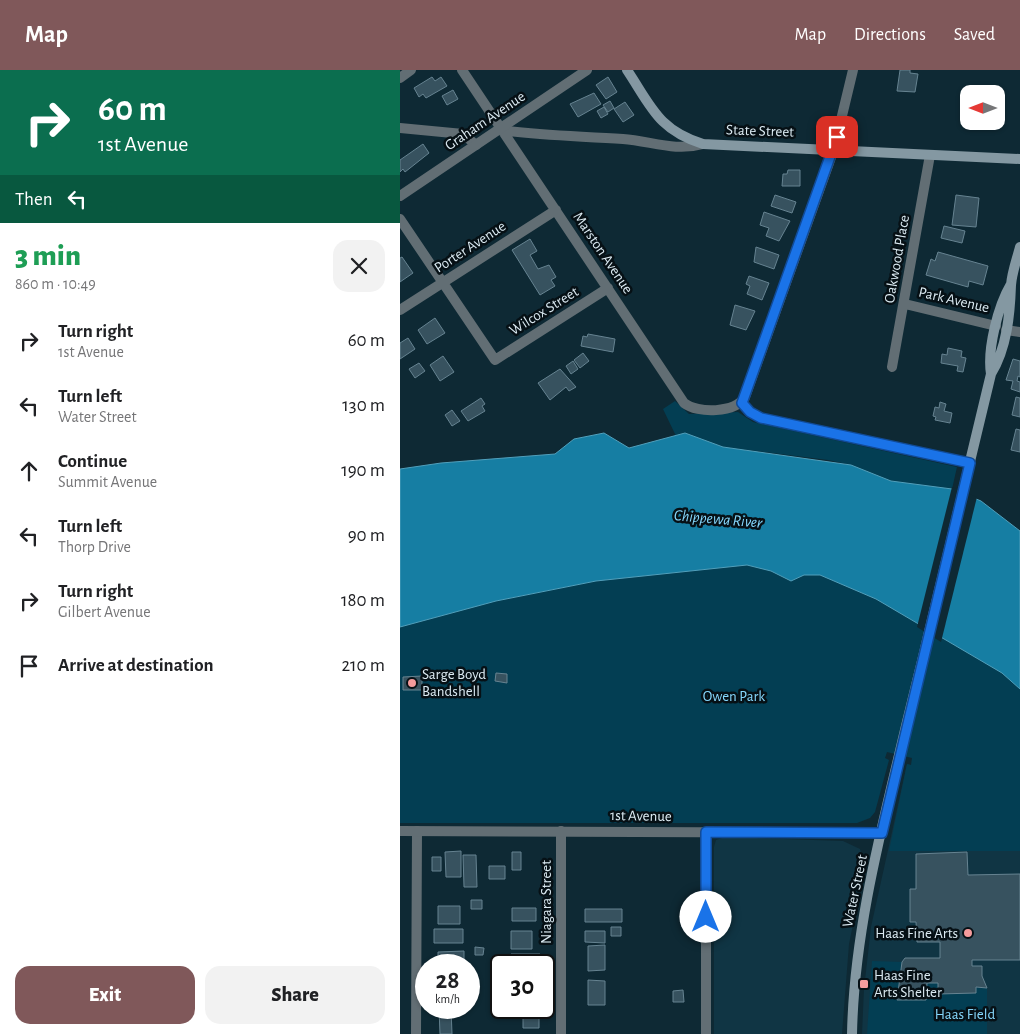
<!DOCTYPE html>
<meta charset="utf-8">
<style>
body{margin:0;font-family:"Alegreya Sans",sans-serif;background:#f2f2f2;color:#202124;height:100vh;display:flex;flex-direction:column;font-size:19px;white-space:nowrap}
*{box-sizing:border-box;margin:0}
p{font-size:16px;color:#757577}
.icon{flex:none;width:28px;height:28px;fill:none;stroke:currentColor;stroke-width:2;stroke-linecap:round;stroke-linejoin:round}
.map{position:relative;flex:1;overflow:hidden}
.drawer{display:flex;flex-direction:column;background:#fff;width:400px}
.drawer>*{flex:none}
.banner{background:#0b6e4f;color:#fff;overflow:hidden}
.needle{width:32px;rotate:270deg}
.controls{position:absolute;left:560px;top:15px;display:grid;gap:10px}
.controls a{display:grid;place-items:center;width:45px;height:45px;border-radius:10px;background:#fff;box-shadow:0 1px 4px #0004;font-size:25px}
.speed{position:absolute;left:15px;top:884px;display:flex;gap:10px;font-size:25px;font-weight:700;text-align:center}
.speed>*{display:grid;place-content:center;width:65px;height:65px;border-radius:50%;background:#fff;box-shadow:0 1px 4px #0004;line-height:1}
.speed small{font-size:12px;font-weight:400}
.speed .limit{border:2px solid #111;border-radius:8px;background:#fff;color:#111}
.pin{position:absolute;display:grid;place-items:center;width:42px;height:42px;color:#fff;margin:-21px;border-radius:10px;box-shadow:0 2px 8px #0006}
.me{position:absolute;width:55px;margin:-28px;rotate:0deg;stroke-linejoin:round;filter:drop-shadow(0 0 4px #0008)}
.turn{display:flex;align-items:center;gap:18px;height:105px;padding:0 15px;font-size:22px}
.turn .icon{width:65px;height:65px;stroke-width:2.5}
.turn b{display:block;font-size:35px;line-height:42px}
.then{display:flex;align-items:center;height:48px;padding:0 15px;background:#0003;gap:10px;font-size:19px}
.round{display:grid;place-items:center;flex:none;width:52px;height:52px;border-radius:15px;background:#f2f2f2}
.head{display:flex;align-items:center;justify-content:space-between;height:85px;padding:0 15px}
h1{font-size:30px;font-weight:800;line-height:38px;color:#1e9e55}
.button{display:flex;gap:10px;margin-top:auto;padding:10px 15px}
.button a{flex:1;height:58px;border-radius:15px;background:#80585a;color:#fff;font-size:20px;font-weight:800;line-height:58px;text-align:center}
.button a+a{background:#f2f2f2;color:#202124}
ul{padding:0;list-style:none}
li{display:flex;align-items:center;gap:15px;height:65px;padding:0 15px}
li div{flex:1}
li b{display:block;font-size:19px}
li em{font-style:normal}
header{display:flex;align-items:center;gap:30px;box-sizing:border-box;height:70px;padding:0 25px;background:#80585a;color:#fff}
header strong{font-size:24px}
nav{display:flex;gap:28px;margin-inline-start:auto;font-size:18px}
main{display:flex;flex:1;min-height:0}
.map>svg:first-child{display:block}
.built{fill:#103544}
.green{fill:#033e53}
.water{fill:#167ea3;stroke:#519fbb}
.pier{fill:#0e2934}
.building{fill:#37525f;stroke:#668391}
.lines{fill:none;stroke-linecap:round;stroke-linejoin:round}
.minor{stroke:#626e74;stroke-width:10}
.tertiary{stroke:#626e74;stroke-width:10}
.secondary{stroke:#8498a2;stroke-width:10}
.route-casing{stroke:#114b97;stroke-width:12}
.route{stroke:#1a73e8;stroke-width:9}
.poi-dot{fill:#f59b9c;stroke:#061015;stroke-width:2}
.labels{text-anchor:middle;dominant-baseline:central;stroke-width:5;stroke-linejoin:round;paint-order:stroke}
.street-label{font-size:15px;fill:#dcebf3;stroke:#061015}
.poi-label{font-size:15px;fill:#dcebf3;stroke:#061015;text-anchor:start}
.park-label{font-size:15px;fill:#85d7fc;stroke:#061015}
.water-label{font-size:16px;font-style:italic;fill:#86d8fd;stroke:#061015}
</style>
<header>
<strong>Map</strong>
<nav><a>Map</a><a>Directions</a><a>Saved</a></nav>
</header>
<main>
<section class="drawer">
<div class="banner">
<div class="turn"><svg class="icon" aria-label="right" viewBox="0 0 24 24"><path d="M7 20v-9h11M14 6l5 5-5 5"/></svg><div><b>60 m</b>1st Avenue</div></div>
<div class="then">Then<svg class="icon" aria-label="left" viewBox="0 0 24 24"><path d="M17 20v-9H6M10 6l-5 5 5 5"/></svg></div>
</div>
<div class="head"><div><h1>3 min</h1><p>860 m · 10:49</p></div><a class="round"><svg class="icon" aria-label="close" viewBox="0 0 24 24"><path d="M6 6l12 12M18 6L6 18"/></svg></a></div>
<ul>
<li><svg class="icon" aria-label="right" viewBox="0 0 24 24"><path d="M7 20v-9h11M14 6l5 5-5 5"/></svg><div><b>Turn right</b><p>1st Avenue</p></div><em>60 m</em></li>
<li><svg class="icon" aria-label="left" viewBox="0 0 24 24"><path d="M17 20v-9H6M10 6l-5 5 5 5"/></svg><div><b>Turn left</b><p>Water Street</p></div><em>130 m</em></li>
<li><svg class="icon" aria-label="ahead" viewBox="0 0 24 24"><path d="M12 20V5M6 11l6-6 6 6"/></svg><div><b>Continue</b><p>Summit Avenue</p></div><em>190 m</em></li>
<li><svg class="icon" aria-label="left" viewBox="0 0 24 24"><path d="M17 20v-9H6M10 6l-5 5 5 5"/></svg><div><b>Turn left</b><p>Thorp Drive</p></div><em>90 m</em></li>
<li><svg class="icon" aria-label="right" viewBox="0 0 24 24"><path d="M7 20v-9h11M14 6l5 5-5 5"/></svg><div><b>Turn right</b><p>Gilbert Avenue</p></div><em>180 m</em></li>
<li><svg class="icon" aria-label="arrive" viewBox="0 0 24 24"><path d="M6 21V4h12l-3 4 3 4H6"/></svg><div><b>Arrive at destination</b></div><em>210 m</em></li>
</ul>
<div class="button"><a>Exit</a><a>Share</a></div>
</section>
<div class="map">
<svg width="620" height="964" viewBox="0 0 620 964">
<rect width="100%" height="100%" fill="#0e2934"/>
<path class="built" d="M620,619v345h-158l2,-45 7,-62 36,-163 4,1z
M325,767l118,4 17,8 5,16 -16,79 -7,90h-128v-187l2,-7z"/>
<path class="green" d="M275,331l14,13 49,-2 15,10 204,45 -5,22 -61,-8 -40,-16 -23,-5 -105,-13 -38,-14 -9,3 -13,-27z
M347,495l24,6 19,10 14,-6h16l56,24 126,74 18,16v162h-131l18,-87 4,1 1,-7 -25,-6 -2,6 4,2 -14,52 -5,6 -13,5h-457v-196l96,-26 100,-20z
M472,891l30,1 -5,38h29l1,-17h11l1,11 36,-1 1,-6 11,1v46h-120z"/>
<path class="water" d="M204,363l25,15 56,-15 38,14 128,18 40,16 61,8 29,12 39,30v158l-18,-16 -126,-74 -56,-24h-16l-13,6 -20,-10 -24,-6 -151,16 -100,20 -96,26v-158l41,-6 114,-9 19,-15z"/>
<path class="pier" d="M552,417l25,10 -36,145 -24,-15z"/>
<path class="building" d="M500,0h10v3l8,1 -3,18 -18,-1z
M32,7l3,4 6,-4 6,9 -21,12 -3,-4 -4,3 -5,-9z
M208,7l9,15 -11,7 -10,-14z
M53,20l5,9 -11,6 -5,-9z
M194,23l7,11 -23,13 -8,-13z
M210,31l4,7 -6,4 -5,-7z
M225,32l9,13 -11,7 -9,-13z
M204,37l4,7 -7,4 -4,-7z
M23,74l6,9 -24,19 -2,-3 -3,3v-12z
M388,100h12v16h-18l1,-12h4z
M375,125l21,7 -4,11 -21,-7z
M556,125l23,3 -3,29 -24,-2z
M364,142l26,9 -11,20 -13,-5 3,-8 -9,-3z
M544,156l21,5 -3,12 -21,-5z
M130,169l7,12 -7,4 8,14 11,-4 7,12 -5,3 4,6 -15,9 -28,-45z
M356,177l23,8 -5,14 -20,-7z
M538,182l50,14 -5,19 -14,-4 -1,6 -42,-12 5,-16 4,2z
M2,187l11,16 -13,9v-24z
M349,206l20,7 -7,17 -15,-6 3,-8 -4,-2z
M335,235l20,6 -9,19 -16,-5z
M35,248l10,15 -18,11 -9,-14z
M188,264l27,5 -2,13 -32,-6 2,-10 4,1z
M8,268l7,11 -15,10v-16z
M548,278l14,3 -1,6 5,1 -3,14 -6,-1 1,-5 -17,-3 1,-9 5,1z
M183,283l6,8 -9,7 -6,-8z
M43,286l11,16 -14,9 -10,-16z
M613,289l7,2v16l-2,-1 -1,5 3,1v10l-9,-3 2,-8 -7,-1z
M173,291l5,8 -7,5 -5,-8z
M19,293l6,8 -10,7 -6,-9z
M160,299l16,18 -7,4 -3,-4 -16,13 -12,-17z
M616,327l4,1v19l-8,-2z
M81,328l4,6 -3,2 3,5 -17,10 -7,-10z
M540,332l6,2 -2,7 8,2 -2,10 -15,-3 1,-3 -3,-1 2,-9 4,1z
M52,340l8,11 -8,5 -7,-11z
M616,359l4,1v22l-9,-2z
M96,603l11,1v9l-12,-2z
M22,606v14h-19v-13z
M61,781v26h-15l-1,-25z
M112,782h9v18h-9z
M567,782l1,23 52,-1v86h-48v6h10v10l5,12 -11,-1v6l-38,1v-11h-11l-1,17h-29l5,-38 3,-4h35v-16h-23l-1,-20h-6v-33h6v-35z
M63,785h13l1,32h-13z
M32,787h9v14h-9z
M89,796h16v13h-16z
M71,830h11v9h-11z
M38,836h22v18h-22z
M112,838h24v13h-24z
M185,839h37v13h-37z
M211,857h10v9h-10z
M34,859h29v14h-29z
M111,861h21v18h-21z
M185,861h20v12l-20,-1z
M205,875v25l-17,1v-25z
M75,877l9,1 -1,7h-8z
M64,881v11l-26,1v-11z
M111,884h29v10h-29z
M188,910l17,1v24h-17z
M283,920l1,12h-11v-11z
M39,938h12l1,26h-12z
M123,944h16v14h-16z"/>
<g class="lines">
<path class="minor" d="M62,0l222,333c14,11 51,10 61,-6l89,-248 19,-79
M0,58l63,6 13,11
M100,60c41,6 82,6 123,9 28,2 52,13 80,5
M0,149l95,141 113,-72
M505,234l91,22
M0,240l156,-100
M606,260l14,2
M492,297l38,-212
M342,333l8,9 11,6 209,45
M306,762v202
M16,964l1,-203
M161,964v-203"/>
<path class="tertiary" d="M0,8l11,-8
M0,126l187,-126
M0,761l482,2"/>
<path class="secondary" d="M227,0c24,36 31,60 76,74l317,15
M591,304c-4,-25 7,-68 20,-90
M452,964c2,-104 30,-207 54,-308 29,-117 57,-234 85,-352 16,-26 19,-60 20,-89 1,-13 6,-26 9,-38"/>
</g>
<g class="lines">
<g class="route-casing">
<path id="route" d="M306,847v-85l176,1 88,-370 -209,-45 -11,-6 -8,-9 95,-266"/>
</g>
<use href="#route" class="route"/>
</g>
<g class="poi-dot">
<circle cx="12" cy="613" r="5"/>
<circle cx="568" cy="863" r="5"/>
<rect x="459" y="909" width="10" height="10" rx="2.5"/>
</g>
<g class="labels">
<g class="street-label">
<text transform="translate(85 51) rotate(-34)">Graham Avenue</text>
<text transform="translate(360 61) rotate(2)">State Street</text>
<text transform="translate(70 177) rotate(-33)">Porter Avenue</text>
<text transform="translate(203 183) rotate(56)">Marston Avenue</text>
<text transform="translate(497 189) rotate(-80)">Oakwood Place</text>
<text transform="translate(554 230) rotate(13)">Park Avenue</text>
<text transform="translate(144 241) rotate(-32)">Wilcox Street</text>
<text transform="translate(241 746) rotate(1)">1st Avenue</text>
<text transform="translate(455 821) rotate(-78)">Water Street</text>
<text transform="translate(146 832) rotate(-90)">Niagara Street</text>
</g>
<g class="poi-label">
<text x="22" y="604">Sarge Boyd<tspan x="22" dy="17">Bandshell</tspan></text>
<text x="558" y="863" text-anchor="end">Haas Fine Arts</text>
<text x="474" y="905">Haas Fine<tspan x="474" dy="17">Arts Shelter</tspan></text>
</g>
<g class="park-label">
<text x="334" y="626">Owen Park</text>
<text x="565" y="944">Haas Field</text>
</g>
<g class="water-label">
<text transform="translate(318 449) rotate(5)">Chippewa River</text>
</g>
</g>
</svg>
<div class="controls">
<a><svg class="needle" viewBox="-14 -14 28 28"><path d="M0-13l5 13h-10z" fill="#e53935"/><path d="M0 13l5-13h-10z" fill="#757577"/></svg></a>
</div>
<div class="speed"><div>28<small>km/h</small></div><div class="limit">30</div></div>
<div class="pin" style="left:437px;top:67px;background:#d93025"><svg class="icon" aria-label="arrive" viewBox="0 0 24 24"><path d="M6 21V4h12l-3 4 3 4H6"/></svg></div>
<svg class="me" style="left:306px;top:847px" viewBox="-20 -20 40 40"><circle r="19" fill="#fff"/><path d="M0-13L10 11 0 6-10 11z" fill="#1a73e8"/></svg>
</div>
</main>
